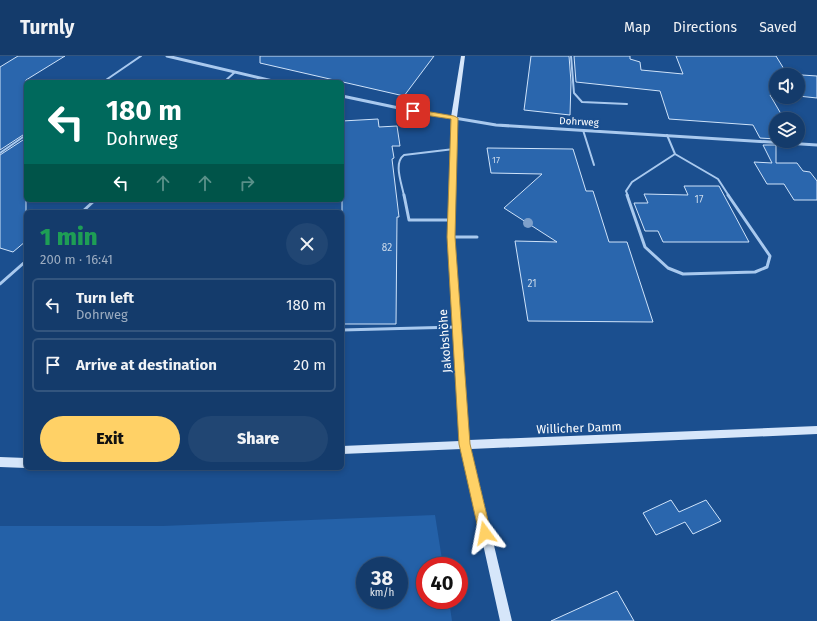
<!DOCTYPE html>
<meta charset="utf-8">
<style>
body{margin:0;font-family:"Fira Sans",sans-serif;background:#214673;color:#f1f3f6;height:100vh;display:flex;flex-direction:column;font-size:15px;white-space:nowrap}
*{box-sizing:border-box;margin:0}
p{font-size:13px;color:#9dadc1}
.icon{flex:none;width:22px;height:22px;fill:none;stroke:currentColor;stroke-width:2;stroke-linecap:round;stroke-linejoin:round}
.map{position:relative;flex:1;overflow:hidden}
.details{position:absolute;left:24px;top:154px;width:320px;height:260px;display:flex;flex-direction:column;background:#143b6b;border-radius:6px;box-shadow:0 2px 6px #0003,0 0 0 1px #33557e}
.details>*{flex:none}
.hud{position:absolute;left:24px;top:24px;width:320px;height:122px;border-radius:6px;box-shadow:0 2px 6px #0003,0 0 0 1px #33557e;background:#00695c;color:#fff;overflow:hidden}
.buttons{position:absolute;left:769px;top:12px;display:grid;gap:8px}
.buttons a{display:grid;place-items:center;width:36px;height:36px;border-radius:50%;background:#143b6b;box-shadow:0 2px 6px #0003,0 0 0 1px #33557e;font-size:20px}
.speed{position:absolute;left:356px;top:501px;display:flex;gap:8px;font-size:20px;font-weight:700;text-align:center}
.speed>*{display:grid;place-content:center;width:52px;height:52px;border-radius:50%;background:#143b6b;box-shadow:0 2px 6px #0003,0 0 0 1px #33557e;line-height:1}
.speed small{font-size:10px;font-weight:400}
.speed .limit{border:6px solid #d22;background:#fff;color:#111}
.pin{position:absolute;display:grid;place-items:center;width:34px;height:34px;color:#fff;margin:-17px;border-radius:8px;box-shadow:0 2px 6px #0006}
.me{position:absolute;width:44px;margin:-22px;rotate:347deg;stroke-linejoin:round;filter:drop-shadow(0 0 3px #0008)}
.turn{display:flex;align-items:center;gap:14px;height:84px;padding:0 16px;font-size:18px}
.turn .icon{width:52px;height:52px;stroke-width:2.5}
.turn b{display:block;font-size:28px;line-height:34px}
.lanes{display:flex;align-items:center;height:38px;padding:0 16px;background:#0003;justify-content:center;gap:20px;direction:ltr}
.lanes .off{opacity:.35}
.round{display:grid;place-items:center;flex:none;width:42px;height:42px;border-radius:21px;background:#214673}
.head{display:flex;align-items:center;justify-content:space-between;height:68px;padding:0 16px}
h1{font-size:24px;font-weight:800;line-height:30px;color:#1e9e55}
.cta{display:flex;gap:8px;margin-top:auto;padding:8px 16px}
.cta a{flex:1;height:46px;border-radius:24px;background:#ffd166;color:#111;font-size:16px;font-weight:800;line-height:46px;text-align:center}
.cta a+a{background:#214673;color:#f1f3f6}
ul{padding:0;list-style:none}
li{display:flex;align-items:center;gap:12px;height:54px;margin:0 8px 6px;padding:0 8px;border:2px solid #33557e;border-radius:6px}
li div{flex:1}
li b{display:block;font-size:15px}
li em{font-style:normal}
header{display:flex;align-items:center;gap:24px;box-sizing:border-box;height:56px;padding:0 20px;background:#143b6b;border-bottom:1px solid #33557e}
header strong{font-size:19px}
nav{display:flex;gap:22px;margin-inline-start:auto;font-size:14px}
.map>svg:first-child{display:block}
.green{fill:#2461a8;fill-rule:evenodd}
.building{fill:#2a66ad;stroke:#cfe3fa}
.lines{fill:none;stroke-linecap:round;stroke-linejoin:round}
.lane-far1{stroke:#a9c9ee;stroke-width:2}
.lane{stroke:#a9c9ee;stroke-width:3}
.street{stroke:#a9c9ee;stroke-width:3}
.secondary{fill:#d6e6fa;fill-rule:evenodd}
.tree{fill:#7ea0ca}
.route{fill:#ffd166;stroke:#a68842}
.labels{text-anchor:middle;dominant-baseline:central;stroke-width:4;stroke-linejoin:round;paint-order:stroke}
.far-number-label{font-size:9px;fill:#cad9ea}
.far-street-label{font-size:10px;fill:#fff;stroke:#1b4f8f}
.number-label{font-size:10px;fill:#cad9ea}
.street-label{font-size:12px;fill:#fff;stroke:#1b4f8f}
</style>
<header>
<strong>Turnly</strong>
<nav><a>Map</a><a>Directions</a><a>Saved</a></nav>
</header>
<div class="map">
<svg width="817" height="565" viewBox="0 0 817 565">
<rect width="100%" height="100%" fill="#1b4f8f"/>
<path class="green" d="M435,459l8,51h-18v34h24l3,21h-452v-95h163zM365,510h34v34h-34z"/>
<path class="building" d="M18,0h47l-39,24v53l-26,17v-83z
M260,0h174l-30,40 -144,-33z
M531,0h38l2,26 -1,33 -46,-5z
M574,0h56v3l10,3 1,8 42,4 -7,-18h100l11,18 30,2v22l-19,-2v-21h-22v20h-6l14,24h-8v20l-16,-1 -7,-13 -84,-6 -9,-28 -84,-9z
M378,63l1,8 18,-1 3,20h-8l2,12 -2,1 7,58h-2l-1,107h-54v-203z
M26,82v103l-13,11 -13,-4v-93z
M763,89h13v18h21l6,8 7,1 7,9v19h-23l-10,-16h-17l-13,-22 18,1z
M487,92l86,1 13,42h7l16,51h18l26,80 -125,-1 -13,-80 42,1 -53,-34 38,-34 -51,-1z
M684,130h35l30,56h-86l-5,-11h-13l-11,-28h14l-4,-9 44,1z
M671,444l8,12 27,-12 15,21 -28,13 -8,-12 -29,13 -13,-22z
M617,535l17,30h-83z"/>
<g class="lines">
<path class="lane-far1" d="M571,0l3,37 8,9 45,2
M103,26l38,-26
M224,26l11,-10
M255,26l4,-4
M583,74l11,35
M667,79l8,19
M0,97l26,-18
M675,98l43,25 11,17
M404,140c-2,-12 -11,-33 0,-41l50,-6
M628,140l-2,-5 6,-9 43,-28"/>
<path class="lane" d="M404,139l5,25h42
M627,139l18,52 23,21 15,6 72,-2 12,-5 3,-11 -42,-61
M82,156l13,-12
M451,181h26
M0,228l26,-23
M342,274l115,-3"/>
<path class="street" d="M167,0l110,26
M342,40l71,15 83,14 321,20"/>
<path class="secondary" d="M461,0h4l-8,61 -3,120 15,203 348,-14v8l-346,15 41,172h-12l-38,-172 -120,5v-8l118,-5 -12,-204 3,-120z
M0,401l26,1v10l-26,-1z"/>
</g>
<circle class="tree" cx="528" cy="167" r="5"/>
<path class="route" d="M413,53l41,7 4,2 -3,119 15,207 21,89 -2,4 -4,2 -4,-2 -2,-4 -20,-89 -12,-207 4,-118 -40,-6 -1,-2z"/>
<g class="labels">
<g class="far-number-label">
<text x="496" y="104">17</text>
</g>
<g class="far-street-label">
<text transform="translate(579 66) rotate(3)">Dohrweg</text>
</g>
<g class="number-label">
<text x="699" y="144">17</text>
<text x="387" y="192">82</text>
<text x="532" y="228">21</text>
</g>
<g class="street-label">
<text transform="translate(445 285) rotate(-94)">Jakobshöhe</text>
<text transform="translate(579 372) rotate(-2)">Willicher Damm</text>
</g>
</g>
</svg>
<div class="buttons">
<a><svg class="icon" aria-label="sound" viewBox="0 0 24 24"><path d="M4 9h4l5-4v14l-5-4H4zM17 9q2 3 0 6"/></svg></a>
<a><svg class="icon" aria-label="layers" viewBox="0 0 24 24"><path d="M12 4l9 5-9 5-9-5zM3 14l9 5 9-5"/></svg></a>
</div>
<div class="speed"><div>38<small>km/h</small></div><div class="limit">40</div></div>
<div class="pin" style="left:413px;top:55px;background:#d93025"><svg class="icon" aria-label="arrive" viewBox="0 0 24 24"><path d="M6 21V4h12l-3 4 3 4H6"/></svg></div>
<svg class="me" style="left:485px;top:477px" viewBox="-20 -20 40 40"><path d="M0-17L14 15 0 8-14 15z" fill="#ffd166" stroke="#fff" stroke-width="4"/></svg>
<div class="hud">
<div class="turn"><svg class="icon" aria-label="left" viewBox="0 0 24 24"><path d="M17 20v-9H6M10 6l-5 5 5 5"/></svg><div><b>180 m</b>Dohrweg</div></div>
<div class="lanes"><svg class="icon" aria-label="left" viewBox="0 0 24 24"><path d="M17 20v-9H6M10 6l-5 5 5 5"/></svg><svg class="icon off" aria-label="ahead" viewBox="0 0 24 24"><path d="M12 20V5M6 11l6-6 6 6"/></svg><svg class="icon off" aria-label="ahead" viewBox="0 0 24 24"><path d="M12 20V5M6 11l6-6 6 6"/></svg><svg class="icon off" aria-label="right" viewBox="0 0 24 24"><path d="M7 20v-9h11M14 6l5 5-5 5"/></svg></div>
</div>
<section class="details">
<div class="head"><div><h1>1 min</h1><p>200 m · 16:41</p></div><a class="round"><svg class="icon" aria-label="close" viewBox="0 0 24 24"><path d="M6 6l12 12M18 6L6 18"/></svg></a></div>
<ul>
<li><svg class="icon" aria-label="left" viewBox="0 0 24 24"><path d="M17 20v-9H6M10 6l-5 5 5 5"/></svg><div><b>Turn left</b><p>Dohrweg</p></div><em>180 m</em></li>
<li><svg class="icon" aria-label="arrive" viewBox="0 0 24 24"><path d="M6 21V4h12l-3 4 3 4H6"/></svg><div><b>Arrive at destination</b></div><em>20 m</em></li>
</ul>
<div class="cta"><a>Exit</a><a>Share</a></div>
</section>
</div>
